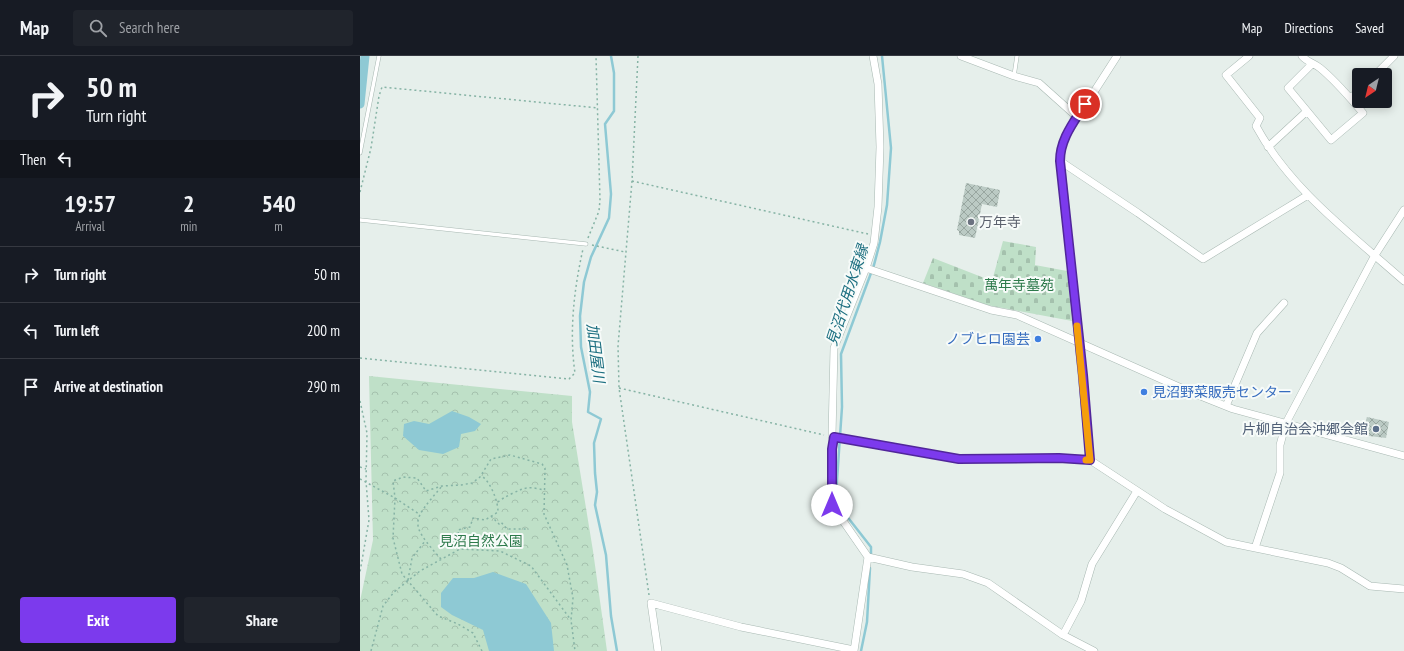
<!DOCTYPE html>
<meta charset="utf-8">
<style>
body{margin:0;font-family:"PT Sans Narrow","Noto Sans JP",sans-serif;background:#20242c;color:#f1f3f6;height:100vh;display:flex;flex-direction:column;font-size:15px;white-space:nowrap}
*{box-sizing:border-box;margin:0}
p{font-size:13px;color:#9ea1a6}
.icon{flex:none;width:22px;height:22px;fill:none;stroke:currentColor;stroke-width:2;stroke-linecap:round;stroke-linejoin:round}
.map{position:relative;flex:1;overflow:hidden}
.panel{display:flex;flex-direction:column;background:#171b24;width:360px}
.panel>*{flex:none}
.banner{background:#171b24;color:#f1f3f6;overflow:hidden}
.needle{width:26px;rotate:215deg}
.buttons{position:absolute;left:992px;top:12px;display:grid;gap:8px}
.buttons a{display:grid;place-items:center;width:40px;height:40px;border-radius:4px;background:#171b24;box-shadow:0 2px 10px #0003;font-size:20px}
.pin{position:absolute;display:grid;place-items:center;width:34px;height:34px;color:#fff;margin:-17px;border:2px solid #fff;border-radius:50%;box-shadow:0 1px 4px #0007}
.me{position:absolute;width:44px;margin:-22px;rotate:0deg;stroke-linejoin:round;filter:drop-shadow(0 0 3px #0008)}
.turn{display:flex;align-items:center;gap:14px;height:84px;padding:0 20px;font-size:18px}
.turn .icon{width:52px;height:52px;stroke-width:2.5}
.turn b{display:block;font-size:28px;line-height:34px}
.then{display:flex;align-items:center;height:38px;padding:0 20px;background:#0003;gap:8px;font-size:15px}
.eta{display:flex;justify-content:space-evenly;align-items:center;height:68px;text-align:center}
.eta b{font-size:24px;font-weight:700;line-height:28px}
.action{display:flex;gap:8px;margin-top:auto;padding:8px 20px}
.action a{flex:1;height:46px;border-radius:4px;background:#7c3aed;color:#fff;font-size:16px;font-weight:700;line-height:46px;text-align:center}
.action a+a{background:#20242c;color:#f1f3f6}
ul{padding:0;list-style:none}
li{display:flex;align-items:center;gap:12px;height:56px;padding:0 20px;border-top:1px solid #363941}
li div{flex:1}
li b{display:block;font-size:15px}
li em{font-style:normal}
header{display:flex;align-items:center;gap:24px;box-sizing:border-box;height:56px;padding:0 20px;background:#171b24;border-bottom:1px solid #363941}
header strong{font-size:19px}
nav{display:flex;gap:22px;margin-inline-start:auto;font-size:14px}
.search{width:280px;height:36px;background:#20242c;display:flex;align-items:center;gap:10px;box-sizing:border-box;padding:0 14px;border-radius:4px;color:#9ea1a6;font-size:15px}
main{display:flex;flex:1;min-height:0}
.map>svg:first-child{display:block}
.cemetery{fill:url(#cemetery-stones)}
.park{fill:url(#park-crowns)}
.water{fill:#8ec9d4}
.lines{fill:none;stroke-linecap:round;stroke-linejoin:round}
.stream{stroke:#8ec9d4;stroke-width:2.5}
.canal{stroke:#8ec9d4;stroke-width:9}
.building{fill:url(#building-cross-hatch)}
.lane-casing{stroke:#a8b8b2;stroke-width:4.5}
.street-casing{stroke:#a8b8b2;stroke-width:8}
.path{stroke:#86b3a5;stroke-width:1.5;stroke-dasharray:2 3;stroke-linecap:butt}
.lane{stroke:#fff;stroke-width:3.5}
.street{stroke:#fff;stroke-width:7}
.route-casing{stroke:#51269a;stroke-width:10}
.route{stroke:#7c3aed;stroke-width:7}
.slow{stroke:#f59e0b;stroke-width:7}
.worship-dot{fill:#6b7280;stroke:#f7fbf9;stroke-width:1.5}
.shop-dot{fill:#3f7fe0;stroke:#f7fbf9;stroke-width:1.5}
.service-dot{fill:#5c6f8a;stroke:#f7fbf9;stroke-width:1.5}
.labels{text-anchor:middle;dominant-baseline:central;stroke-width:4;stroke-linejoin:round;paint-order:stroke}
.worship-label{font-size:14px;fill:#5b616d;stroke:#f7fbf9;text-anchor:start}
.park-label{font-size:14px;fill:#2d7a4b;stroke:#f7fbf9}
.shop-label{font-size:14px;fill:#366cbe;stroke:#f7fbf9;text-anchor:end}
.service-label{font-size:14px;fill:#4e5e75;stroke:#f7fbf9;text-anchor:end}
.water-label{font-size:15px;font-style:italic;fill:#1c6f80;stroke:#f7fbf9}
</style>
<header>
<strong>Map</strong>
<div class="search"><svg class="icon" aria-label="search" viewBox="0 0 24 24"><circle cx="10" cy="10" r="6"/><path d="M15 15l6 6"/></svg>Search here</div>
<nav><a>Map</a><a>Directions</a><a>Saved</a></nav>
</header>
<main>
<section class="panel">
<div class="banner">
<div class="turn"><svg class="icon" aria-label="right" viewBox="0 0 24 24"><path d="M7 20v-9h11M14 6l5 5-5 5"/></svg><div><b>50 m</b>Turn right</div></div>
<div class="then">Then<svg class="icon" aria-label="left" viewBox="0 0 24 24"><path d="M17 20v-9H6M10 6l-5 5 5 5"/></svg></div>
</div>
<div class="eta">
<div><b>19:57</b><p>Arrival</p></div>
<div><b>2</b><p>min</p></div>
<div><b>540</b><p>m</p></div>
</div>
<ul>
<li><svg class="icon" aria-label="right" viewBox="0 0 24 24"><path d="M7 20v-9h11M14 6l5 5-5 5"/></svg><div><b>Turn right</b></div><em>50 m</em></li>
<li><svg class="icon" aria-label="left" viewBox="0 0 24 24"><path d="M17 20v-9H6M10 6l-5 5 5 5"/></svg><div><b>Turn left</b></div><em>200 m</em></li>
<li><svg class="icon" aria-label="arrive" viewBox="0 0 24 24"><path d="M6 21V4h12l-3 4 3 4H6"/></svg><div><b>Arrive at destination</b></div><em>290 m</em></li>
</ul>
<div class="action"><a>Exit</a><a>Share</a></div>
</section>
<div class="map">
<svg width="1044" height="595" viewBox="0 0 1044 595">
<defs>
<pattern id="cemetery-stones" width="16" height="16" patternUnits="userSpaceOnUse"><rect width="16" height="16" fill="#bfe0c8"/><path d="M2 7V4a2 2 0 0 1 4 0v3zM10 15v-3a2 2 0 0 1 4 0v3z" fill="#a4c1ad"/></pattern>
<pattern id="park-crowns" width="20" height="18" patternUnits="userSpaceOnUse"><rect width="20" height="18" fill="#bfe0c8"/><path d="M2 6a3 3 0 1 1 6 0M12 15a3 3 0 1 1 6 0" fill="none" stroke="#a4c1ad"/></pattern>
<pattern id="building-cross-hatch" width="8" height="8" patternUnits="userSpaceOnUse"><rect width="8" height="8" fill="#bbcac4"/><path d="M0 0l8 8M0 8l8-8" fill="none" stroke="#98a6a0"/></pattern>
</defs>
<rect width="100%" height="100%" fill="#e6efeb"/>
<path class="cemetery" d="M643,185l33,6 -1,18 32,6 5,50 -85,-16 -64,-22 10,-25 59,23z"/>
<path class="park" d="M9,320l203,20v26l21,129 14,100h-247v-50l13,-61z"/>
<path class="water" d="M92,355l17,6 12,7 -6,7 -14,3 -2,13 -16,7 -24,-4 -16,-14 1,-12 10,-3 15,3z
M133,516l33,12 25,39 3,28h-65l-6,-21 -31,-15 -11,-8v-14l12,-15h21z"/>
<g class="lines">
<path class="stream" d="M251,0l3,17v38l-9,13 6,70 -2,24 -18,39 -7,25 -4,34 1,31 9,45 -2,20 13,7 -7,24 1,30 2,19 -2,13 11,50 5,61 6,35
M511,501v-10l-29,-37 -6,-15 6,-88 -1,-53 33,-89 6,-23 7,-37 4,-57 -9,-92
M501,595l6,-29 3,-54"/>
<path class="canal" d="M0,48l5,-48"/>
</g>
<path class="building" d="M606,127l34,7 -3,17 -15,-3 -7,34 -16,-3v-4l-2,-1z
M1007,361l22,5 -3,16 -25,-3z"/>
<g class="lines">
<g class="lane-casing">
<path id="lane" d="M654,20l3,-20
M0,97l19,-97
M0,164l226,24"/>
</g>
<g class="street-casing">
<path id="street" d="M601,0l53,20 25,7 38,34
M889,0l-23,19 34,43 -4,8c34,63 95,108 148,155
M942,0c5,6 12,7 18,12 16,13 30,30 43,45l-32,27 -43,-52 24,-24
M1015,19l19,-19
M991,42l8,-8
M908,91l39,-36
M700,105l78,52 65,46 105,-64
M506,212l125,42 26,5 171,76 45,18 171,47
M866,350l31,-73 27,-30
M472,380l2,-88 32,-80 8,-25 4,-36 2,-60 -2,-63 -5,-28
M730,404l-30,-308 5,-15 52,-81
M895,492l25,-75v-28l6,-22 89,-168 29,-45
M703,579l18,-34 11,-37 45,-73
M298,595l-7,-48 90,24 113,23
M494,595l14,-94
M734,595l-31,-16 -75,-52 -25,-9 -51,-7 -44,-10 -36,-52v-56l2,-12 125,22 100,-1 31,2 75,49 61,33 102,21 13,5 29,18 34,3"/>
</g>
<path class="path" d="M278,0l-6,125 -14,165 1,42 30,207
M272,125l236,53
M0,136l11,-44 8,-52 3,-9 216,21
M228,182l11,-27 1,-11 -4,-144
M232,189l33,7
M0,302l209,21 6,-6c-6,-41 -1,-84 8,-124
M259,332l205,47
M0,345l7,32 -1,48 3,39 -9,52
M0,411l6,2
M0,423l35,19 24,16
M138,446c4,-4 24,-14 29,-14 5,-1 12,1 17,2
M131,460l8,8 2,-2 6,7h22
M100,493l-2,-19 12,-3 3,-9 12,2 13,-8c0,-11 -7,-29 -16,-36
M81,503c-33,-37 -29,-37 1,-73
M48,524l4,-22 13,-17
M11,595l12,-45 11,-14 26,-21 40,-22 40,2 31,15 40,54
M122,595l-9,-18 -15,-9 -20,-8 -36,-42 -9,-36 2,-40 -2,-17 10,-4 14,1 9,13 16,-5 19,-1 11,-2 8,-6 11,-18 19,-4 32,9 3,4 -1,46 23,51 6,33 -2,22 4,31"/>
<use href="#lane" class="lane"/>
<use href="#street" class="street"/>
</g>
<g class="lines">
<g class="route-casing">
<path id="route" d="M472,449v-56l2,-12 125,22 100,-1 31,2 -7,-85 -23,-214c0,-22 14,-39 25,-57"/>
</g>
<use href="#route" class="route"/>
<path class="slow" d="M717,270l13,134h-4"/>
</g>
<circle class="worship-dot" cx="611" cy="166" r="4"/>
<g class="shop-dot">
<circle cx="678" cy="283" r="4"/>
<circle cx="784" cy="336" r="4"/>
</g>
<circle class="service-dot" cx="1016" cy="373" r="4"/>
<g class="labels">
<g class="worship-label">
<text x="619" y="166">万年寺</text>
</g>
<g class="park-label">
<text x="659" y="229">萬年寺墓苑</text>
<text x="121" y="485">見沼自然公園</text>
</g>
<g class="shop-label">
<text x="670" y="283">ノブヒロ園芸</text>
<text x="792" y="336" text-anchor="start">見沼野菜販売センター</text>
</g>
<g class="service-label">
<text x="1008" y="373">片柳自治会沖郷会館</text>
</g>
<g class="water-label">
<text transform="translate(487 239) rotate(-72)">見沼代用水東縁</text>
<text transform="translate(236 297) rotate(83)">加田屋川</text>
</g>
</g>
</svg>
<div class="buttons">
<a><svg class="needle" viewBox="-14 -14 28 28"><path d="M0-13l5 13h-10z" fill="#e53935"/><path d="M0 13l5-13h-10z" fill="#9ea1a6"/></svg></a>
</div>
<div class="pin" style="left:725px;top:48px;background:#d93025"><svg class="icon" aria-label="arrive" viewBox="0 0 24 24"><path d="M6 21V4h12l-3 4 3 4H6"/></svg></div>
<svg class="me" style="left:472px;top:449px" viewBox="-20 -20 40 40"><circle r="19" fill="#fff"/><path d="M0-13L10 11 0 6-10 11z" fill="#7c3aed"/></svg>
</div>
</main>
